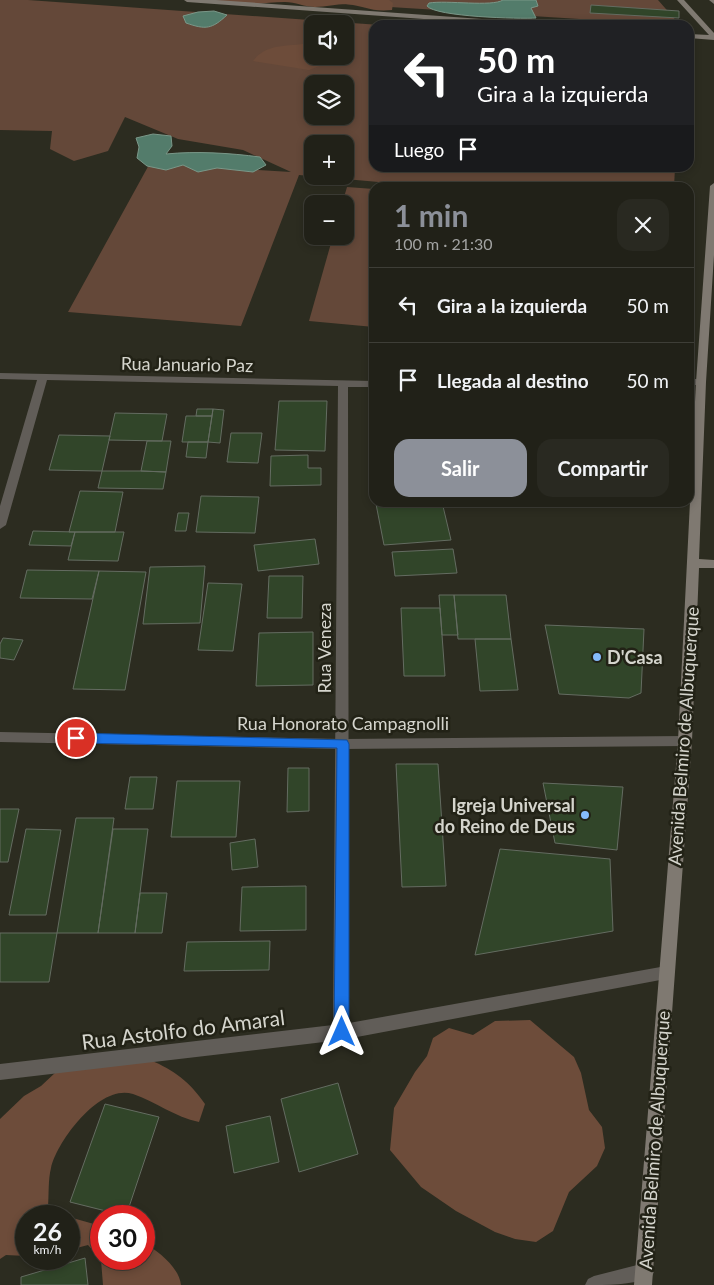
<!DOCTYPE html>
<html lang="es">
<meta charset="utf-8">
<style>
body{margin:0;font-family:Lato,sans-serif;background:#292921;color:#f1f3f6;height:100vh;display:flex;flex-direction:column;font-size:19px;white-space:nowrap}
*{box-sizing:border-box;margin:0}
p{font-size:16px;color:#a2a3a2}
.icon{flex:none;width:28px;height:28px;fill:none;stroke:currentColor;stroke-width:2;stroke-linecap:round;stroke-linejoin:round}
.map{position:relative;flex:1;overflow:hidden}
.details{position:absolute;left:369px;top:182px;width:325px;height:325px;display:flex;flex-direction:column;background:#212118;border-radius:15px;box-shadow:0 2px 8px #0003,0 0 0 1px #3e3e37}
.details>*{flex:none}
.guide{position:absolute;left:369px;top:20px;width:325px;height:152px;border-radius:15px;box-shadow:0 2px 8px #0003,0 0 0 1px #3e3e37;background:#202124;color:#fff;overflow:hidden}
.fabs{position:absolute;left:304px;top:15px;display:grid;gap:10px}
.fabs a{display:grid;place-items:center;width:50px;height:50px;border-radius:10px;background:#212118;box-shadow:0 2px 8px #0003,0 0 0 1px #3e3e37;font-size:25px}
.speed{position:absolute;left:15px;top:1205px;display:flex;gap:10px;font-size:25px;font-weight:700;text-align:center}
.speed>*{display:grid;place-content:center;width:65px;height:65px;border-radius:50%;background:#212118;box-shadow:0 2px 8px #0003,0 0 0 1px #3e3e37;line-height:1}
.speed small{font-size:12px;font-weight:400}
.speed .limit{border:8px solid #d22;background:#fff;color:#111}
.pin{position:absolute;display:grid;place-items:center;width:42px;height:42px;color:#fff;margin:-21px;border:2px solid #fff;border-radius:50%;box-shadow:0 1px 5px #0007}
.me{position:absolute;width:55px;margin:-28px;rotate:0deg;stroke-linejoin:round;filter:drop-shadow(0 0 4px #0008)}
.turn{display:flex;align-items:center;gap:18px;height:105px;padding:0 25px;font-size:22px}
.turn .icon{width:65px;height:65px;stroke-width:2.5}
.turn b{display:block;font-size:35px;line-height:42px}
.then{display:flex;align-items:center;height:48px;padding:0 25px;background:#0003;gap:10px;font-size:19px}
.round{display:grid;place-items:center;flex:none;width:52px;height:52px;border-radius:15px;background:#292921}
.summary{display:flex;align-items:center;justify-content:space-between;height:85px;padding:0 25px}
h1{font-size:30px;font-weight:700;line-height:38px;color:#8c9099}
.primary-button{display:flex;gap:10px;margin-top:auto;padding:10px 25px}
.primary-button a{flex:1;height:58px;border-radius:15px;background:#8c9099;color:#fff;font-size:20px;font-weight:700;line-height:58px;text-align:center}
.primary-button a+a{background:#292921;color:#f1f3f6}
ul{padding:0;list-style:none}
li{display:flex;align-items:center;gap:15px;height:75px;padding:0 25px;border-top:1px solid #3e3e37}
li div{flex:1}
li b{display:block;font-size:19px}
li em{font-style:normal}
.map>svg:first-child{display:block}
.green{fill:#644839;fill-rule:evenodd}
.forest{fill:#6d4c3a}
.water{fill:#537c6b;stroke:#7a9788}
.building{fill:#314529;stroke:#646c61}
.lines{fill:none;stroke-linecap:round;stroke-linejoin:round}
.minor{fill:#615d58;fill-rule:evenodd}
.tertiary{fill:#615d58;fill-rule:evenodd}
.secondary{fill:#7f7971;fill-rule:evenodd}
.route{fill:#1a73e8;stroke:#114b97}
.poi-dot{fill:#85bbfb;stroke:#222216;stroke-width:2}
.labels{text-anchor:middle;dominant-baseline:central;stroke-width:5;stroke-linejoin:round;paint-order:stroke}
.street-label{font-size:18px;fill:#d5d5cd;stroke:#222216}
.poi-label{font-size:18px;font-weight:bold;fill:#d5d5cd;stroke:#222216;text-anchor:start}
.near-street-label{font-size:21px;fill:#d5d5cd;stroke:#222216}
</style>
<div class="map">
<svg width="714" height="1285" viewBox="0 0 714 1285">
<rect width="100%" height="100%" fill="#2c2c20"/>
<path class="green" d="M0,0h28l352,25h-6v143h95l38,4 23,-4h145l-1,19 -227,1 -148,-13 -58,151 -173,-14 82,-149 141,9 -48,-22 -65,-11 -53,-22 -17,34 -34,10 -24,-12 2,-18 -52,-1zM312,24h33v32h-33zM312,84h33v32h-33zM312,144h33v32h-33z
M278,0h380l22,25h-5z
M347,187l27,2v138l-65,-6 24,-85h12v-32h-3z"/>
<path class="forest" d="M213,0h176l4,3 -1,7c-22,2 -27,-4 -46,-6 -10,0 -20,3 -31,3 -10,0 -20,-5 -30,-5 -26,0 -47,8 -72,-2z
M312,42v14h18l-4,2 -4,7 -13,5 -56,-9c15,-20 38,-13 59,-19z
M530,1020l44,37 7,16 8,37 13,17 3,21 -8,18 -28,26 -16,39 -17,11 -21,-3 -20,-7 -39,-21 -35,-24 -31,-37 4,-42 21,-36 12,-16 6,-18 16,-10 24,7 22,-14z
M150,1060c24,10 40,22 55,44l-6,18c-24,-5 -43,-20 -66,-28 -33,-11 -76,47 -82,74 -3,12 -2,26 -3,39l18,9h-40v40l-20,-1 -6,4v-140l24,-23 17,-10 15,-14z
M69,1217l32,9v33h43v-16c14,8 35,24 37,42h-78l-2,-25 -13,-15 -19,5z"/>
<path class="water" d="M503,0h33l2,6 -7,2 5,10c-16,1 -100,-1 -109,-12l2,-3c18,-3 63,4 74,-3z
M214,11l13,4c-15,14 -21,15 -41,8l-3,-7 15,-4z
M153,134l18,2 1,10 -6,8c30,-3 64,-1 94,3l6,8 -13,7 -36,-4 -19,4 -15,-7 -17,5 -19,-4 -10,-8 2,-11 -3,-9z"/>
<path class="building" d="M591,5l88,6v7l-89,-5z
M279,401h48l-2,50 -50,-1z
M197,409h16l-1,7h-16z
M213,409l11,1 -4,33 -12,-1z
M115,413l52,1 -5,27 -53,-1z
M186,416h26l-4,26h-26z
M231,433h31l-4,30 -31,-1z
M59,435l51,1 -8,35 -53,-1z
M147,441h24l-5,31 -25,-1z
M188,442h20l-2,16 -20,-1z
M308,455v13h13v17l-51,1 1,-30z
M102,471h39l25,1 -3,17 -65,-1z
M80,491l43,1 -8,40h-46z
M201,496l58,1 -4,36 -59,-1z
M390,502h52l9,38 -67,5 -8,-41z
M178,513h11l-3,18h-11z
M33,531l42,1 -4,14 -42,-1z
M75,532h49l-6,29 -50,-1z
M315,539l4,25 -61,7 -4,-26z
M453,549l4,24 -62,3 -3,-24z
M205,566l-5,57 -57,1 7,-57z
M27,570l72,1 -7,28 -72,-1z
M99,571l47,1 -21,118 -52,-1z
M269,576h34l-1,42h-35z
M208,583l34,1 -9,67 -35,-1z
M439,595h15l4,40h-16z
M454,595h52l5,44h-53z
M401,608h39l5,68h-41z
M545,625l99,4 -3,64 -12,5 -70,-4z
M313,632v53l-57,1 3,-53z
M3,638l20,2 -9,20 -14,-2v-14z
M475,639h36l7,51 -38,1z
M396,764h42l8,122 -44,1z
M288,768h21v43l-22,1z
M130,777h27l-4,32h-28z
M177,781h63l-4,56h-65z
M543,783l80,4 -6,63 -62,-7z
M0,809h19l-11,53h-8z
M76,818h38l-16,115h-41z
M26,829l35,1 -15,85h-37z
M113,829h35l-13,104h-37z
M255,839l3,28 -26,3 -2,-27z
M500,849l110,10 3,72 -138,24z
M306,886v44l-66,1 2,-44z
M140,893h27l-5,40h-27z
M0,933h57l-8,49h-49z
M270,941l-1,29 -85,1 3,-29z
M338,1083l20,71 -59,18 -18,-73z
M105,1104l54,13 -33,99 -56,-14z
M270,1116l9,46 -45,11 -8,-47z
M85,1258l3,27h-67v-8z"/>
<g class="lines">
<path class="minor" d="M0,373l374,8v6h-26l1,636 317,-57 5,2 3,5 -3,5 -330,62 -341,40v-16l333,-39 5,-639 -291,-6 -41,145 -6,4v-23l37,-126 -37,-1z
M689,379h12l5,3 -5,3h-12z
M645,1263l6,3 3,6 -3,6c-21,7 -43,7 -66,7l3,-6 6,-3z"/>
<path class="tertiary" d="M0,732l343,7 342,-3 5,1 2,4 -2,4 -5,1 -342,3 -343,-7z"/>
<path class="secondary" d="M184,0h32l321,23 4,2h-34l-320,-23z
M677,0h7l30,33v7l-25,-2v-4l20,1z
M709,0h5v4z
M714,183v72l-8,127 -7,177 15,1v8h-15l-7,173 -40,544h-18l44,-544 18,-359 14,-196z"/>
</g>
<path class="route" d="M76,733l271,7 2,4v288l-2,5 -5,2 -6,-2 -2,-5 3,-284 -261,-5 -6,-5z"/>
<g class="poi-dot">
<circle cx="597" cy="657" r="5"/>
<circle cx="585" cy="815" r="5"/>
</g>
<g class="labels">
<g class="street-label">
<text transform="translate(187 364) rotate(1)">Rua Januario Paz</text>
<text transform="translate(324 648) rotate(-90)">Rua Veneza</text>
<text x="343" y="723">Rua Honorato Campagnolli</text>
<text transform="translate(683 736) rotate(-86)">Avenida Belmiro de Albuquerque</text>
<text transform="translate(654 1140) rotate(-86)">Avenida Belmiro de Albuquerque</text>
</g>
<g class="poi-label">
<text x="607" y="657">D'Casa</text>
<text x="575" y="805" text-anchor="end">Igreja Universal<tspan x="575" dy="21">do Reino de Deus</tspan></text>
</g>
<g class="near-street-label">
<text transform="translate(183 1029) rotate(-7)">Rua Astolfo do Amaral</text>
</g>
</g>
</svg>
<div class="fabs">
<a><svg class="icon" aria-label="sound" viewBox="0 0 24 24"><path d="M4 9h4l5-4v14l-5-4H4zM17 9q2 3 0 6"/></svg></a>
<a><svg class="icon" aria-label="layers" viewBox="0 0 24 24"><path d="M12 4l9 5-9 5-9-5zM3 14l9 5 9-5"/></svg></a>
<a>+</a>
<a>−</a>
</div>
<div class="speed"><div>26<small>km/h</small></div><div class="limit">30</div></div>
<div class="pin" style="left:76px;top:738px;background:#d93025"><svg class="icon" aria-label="arrive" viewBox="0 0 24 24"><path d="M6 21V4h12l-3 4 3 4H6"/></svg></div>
<svg class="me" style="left:342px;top:1032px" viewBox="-20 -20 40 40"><path d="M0-17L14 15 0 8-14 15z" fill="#1a73e8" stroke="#fff" stroke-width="4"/></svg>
<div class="guide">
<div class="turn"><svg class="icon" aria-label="left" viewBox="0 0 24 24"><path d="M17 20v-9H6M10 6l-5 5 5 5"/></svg><div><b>50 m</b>Gira a la izquierda</div></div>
<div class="then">Luego<svg class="icon" aria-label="arrive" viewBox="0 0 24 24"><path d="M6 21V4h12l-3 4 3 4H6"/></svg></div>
</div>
<section class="details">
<div class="summary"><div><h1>1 min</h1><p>100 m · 21:30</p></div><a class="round"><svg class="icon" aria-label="close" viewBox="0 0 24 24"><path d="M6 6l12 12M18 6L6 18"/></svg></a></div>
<ul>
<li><svg class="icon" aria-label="left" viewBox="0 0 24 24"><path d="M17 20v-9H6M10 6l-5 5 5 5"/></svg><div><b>Gira a la izquierda</b></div><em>50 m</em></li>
<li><svg class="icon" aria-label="arrive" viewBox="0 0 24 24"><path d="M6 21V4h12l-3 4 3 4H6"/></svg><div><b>Llegada al destino</b></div><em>50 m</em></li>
</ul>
<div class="primary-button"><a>Salir</a><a>Compartir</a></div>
</section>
</div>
